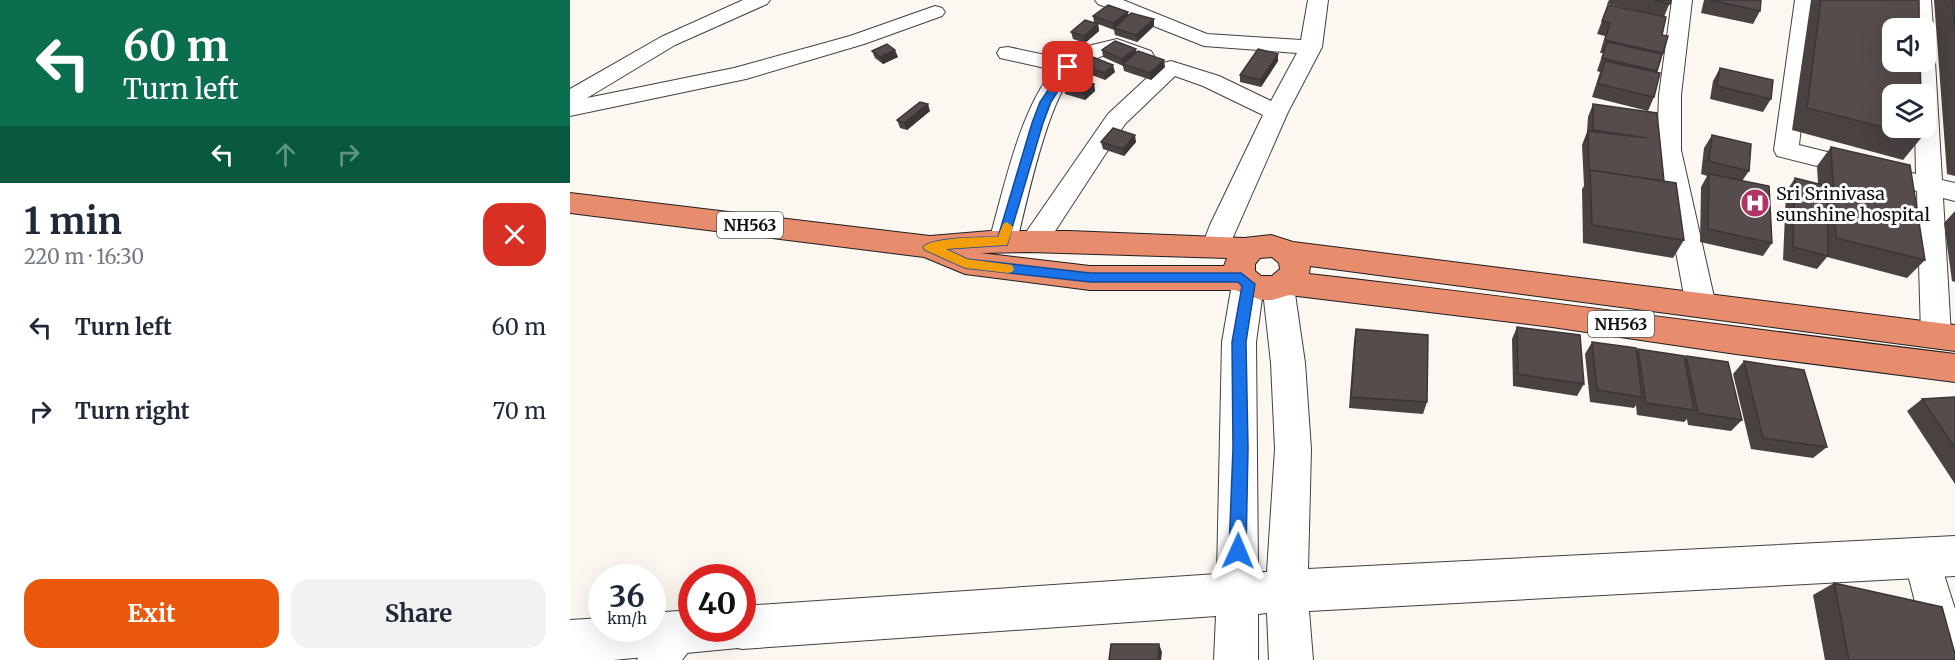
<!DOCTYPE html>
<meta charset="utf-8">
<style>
body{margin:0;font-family:Merriweather,serif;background:#f2f2f3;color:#1f2937;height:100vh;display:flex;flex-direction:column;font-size:22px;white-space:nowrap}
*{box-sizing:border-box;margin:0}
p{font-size:20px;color:#747a83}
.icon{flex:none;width:33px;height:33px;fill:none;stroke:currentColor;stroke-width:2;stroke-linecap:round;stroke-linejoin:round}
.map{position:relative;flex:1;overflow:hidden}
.drawer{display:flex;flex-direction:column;background:#fff;width:570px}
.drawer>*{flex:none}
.hud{background:#0b6e4f;color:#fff;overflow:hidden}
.tools{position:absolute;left:1312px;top:18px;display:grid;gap:12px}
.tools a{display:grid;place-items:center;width:54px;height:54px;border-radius:12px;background:#fff;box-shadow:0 6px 24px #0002;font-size:30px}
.speed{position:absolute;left:18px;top:564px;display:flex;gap:12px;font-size:30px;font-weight:700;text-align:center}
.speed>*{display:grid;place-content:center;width:78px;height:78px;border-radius:50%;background:#fff;box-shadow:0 6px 24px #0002;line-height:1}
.speed small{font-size:15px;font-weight:400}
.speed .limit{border:9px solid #d22;background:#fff;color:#111}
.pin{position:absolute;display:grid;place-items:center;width:51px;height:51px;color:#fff;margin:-26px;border-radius:12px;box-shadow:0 3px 9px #0006}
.me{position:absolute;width:66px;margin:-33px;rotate:1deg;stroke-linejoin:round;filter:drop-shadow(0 0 4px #0008)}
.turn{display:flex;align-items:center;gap:21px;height:126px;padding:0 24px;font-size:27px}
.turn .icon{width:78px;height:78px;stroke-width:2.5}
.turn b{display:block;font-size:42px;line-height:51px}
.lanes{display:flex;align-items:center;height:57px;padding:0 24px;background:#0003;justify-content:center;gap:30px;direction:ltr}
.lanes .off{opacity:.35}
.round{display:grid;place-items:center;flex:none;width:63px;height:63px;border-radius:18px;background:#f2f2f3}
.head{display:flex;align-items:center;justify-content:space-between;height:102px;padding:0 24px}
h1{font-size:36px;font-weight:700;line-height:45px}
.button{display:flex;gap:12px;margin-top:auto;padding:12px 24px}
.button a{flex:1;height:69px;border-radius:18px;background:#ea580c;color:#fff;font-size:24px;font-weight:700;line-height:69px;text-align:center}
.button a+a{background:#f2f2f3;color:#1f2937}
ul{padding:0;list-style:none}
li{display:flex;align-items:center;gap:18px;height:84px;padding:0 24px}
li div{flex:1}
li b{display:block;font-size:22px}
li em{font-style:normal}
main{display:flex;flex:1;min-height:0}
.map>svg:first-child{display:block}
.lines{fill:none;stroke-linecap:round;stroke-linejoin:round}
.minor-casing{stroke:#414141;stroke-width:2}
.tertiary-casing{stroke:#414141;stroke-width:2}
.trunk-casing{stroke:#1f1f1f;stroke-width:2}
.minor{fill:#fff;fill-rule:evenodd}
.tertiary{fill:#fff;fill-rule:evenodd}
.trunk{fill:#e88c6e;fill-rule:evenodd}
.wall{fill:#4a4141}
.shaded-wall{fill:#3c3535}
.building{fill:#564c4c;stroke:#3c3535;stroke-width:1.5}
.route{fill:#1a73e8;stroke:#114b97;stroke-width:1.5}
.slow{fill:#f59e0b}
.labels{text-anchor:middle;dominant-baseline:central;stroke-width:6;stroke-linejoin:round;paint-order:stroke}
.shield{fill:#fff;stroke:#565656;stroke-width:1.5}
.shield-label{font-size:16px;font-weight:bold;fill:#0e0e0e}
.poi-label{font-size:18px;fill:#0e0e0e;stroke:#fff;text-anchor:start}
</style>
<main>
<section class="drawer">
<div class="hud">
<div class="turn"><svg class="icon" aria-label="left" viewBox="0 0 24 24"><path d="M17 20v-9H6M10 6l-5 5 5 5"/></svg><div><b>60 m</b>Turn left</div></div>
<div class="lanes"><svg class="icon" aria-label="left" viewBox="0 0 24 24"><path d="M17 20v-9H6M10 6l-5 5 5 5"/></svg><svg class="icon off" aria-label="ahead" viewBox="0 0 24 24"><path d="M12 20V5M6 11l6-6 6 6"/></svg><svg class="icon off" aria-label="right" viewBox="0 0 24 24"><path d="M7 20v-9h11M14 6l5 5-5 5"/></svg></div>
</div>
<div class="head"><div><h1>1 min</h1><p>220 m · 16:30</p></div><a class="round" style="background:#d93025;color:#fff"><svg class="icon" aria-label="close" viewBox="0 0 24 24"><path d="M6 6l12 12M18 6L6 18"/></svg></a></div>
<ul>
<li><svg class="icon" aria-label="left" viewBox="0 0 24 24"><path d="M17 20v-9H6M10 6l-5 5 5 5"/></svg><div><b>Turn left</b></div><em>60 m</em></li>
<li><svg class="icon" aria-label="right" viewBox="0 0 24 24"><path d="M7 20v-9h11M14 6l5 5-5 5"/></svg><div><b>Turn right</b></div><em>70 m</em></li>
</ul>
<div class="button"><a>Exit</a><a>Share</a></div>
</section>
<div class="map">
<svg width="1385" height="660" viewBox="0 0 1385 660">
<rect width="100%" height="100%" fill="#fdf7f1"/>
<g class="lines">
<g class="minor-casing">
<path id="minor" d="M173,0h27l-3,4 -92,41 -88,53 147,-30 116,-32 85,-30 7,2 3,4 -3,4 -78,28 -118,35 -176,37v-27l91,-52z
M525,0h28l84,34 94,6 7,-40h20l-6,47 -34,65 -62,141 -10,3 -10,-3 -4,-7 8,-21 53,-110 -60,-29 -28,-10 -50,48 -81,124 -10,3 -10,-3 -4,-7 88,-127 55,-51 8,-2 48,15 52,25 26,-48 -93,-7 -106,-42z
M1102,0h20l-11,95v55l35,156 -5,8 -10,3 -10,-3 -5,-8 -29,-156 2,-55z
M1225,0h20l-16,145 117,29 -1,-46h11v-34h-12l-1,-32h13v-6l6,1 3,5 7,118 13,3v18l-12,-3 8,137 -4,8 -11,4 -11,-4 -4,-8 -4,-144 -140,-35 -3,-6z
M1341,0h20l2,28 -3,4 -4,1v-5h-13z
M547,39l34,12 3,5 -3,5 -8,2 -30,-11c-12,4 -27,10 -37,19 -28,27 -49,130 -59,170l-4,7 -10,3 -10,-3 -4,-7c14,-49 31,-133 65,-171l-54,-12 -3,-5 3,-5 8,-1 56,12 28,-14z
M1352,541l13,5 20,63v51h-25l-26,-101 5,-13z
M109,612l13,6v10h5l2,4 -6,14 -11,14h-45c8,-20 21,-39 42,-48z"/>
</g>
<g class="tertiary-casing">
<path id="tertiary" d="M678,272l11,4 5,8 3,-5 11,-4 11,4 5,8 11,76 6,86 -3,120 647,-33v40l-646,35 4,49h-44l-2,-47 -9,1v46h-44l2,-44 -474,33 -4,-1 -125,12h-43v-40l32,-2v10h50v-15l40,-3v18h50v-22l475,-32 5,-232 10,-58 5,-8zM693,291l8,72 4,86 -8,123h-9l-2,-230z"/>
</g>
<g class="trunk-casing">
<path id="trunk" d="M0,193l360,43 60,-5h79l175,7 27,-3 22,7 662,83v26l-645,-85 -1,8c216,24 431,54 646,80v28l-219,-28 -184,-27 -263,-32 -17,5h-11l-26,-10h-145l-125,-16 -41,-17 -354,-44zM459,252l198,6 -3,8h-134l-110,-13zM702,257l7,6 1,6 -8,7h-11l-6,-5v-7l5,-6z"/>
</g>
<use href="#minor" class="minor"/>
<use href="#tertiary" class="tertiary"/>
<use href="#trunk" class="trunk"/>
</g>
<path class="wall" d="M1039,0h62l-7,17 -57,-13z
M1134,0h57l-1,11 -7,13 -52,-11z
M1241,0h108l3,137 -19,23 -111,-30z
M1364,0h21v176l-8,-2z
M1038,5l54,30 1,18 -6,20 -3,24 -6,14 -56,-14 8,-25 -3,-1 6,-18h-3l5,-17 -8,-2z
M558,15l26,11 -17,16 -22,-7 -1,-5 -16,-6 1,7 -14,12 -12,-4 -2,-7 23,-10 -1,-6z
M532,50l34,2 29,15 -14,13 -27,-9 -1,-5 -20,-9z
M302,51l26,6 -15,7 -8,-6z
M708,54v7l-17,26 -21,-5v-7z
M510,64l35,8 -10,8 -24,-9z
M1150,68l51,31 -8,13 -53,-13 3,-18z
M524,84l1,7 -10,9 -20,-6 -1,-8z
M1023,104l71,77 20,59 -11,18 -90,-15 -1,-54 2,-3 -2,-41 5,-13 1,-15z
M360,111l-23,19 -7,-2 -3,-8z
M1142,135l37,36 -7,10 30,62 -9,13 -63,-14 1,-55 6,-11 -6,-2 3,-26z
M531,142h35l-12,14 -21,-7z
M1261,147l94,113 -18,18 -80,-21 -10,12 -34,-9 3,-68 9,-14 23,6 -1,-18z
M1385,211v71l-3,-1 -8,-58z
M947,327l67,57 -7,12 -64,-10 -1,-47z
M786,329l71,73 -4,12 -74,-6 5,-67z
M1022,342l44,10 2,-3 46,10 2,-3 56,64 -11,11 -43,-6 -1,-6 -3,3 -47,-7 -1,-10 -2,3 -44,-6 -5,-48z
M1174,361l83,86 -14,11 -62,-9 -18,-75z
M1385,397v87l-48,-73 15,-12z
M1264,583l121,77h-130l-12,-65z"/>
<path class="shaded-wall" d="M558,12l1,7 -15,9v2l-1,-7z
M584,19v7l-17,16 -1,-7z
M528,24l1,7 -14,12 -1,-7z
M566,49l1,7 -14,8v2l-2,-7z
M325,50l3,7 -15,7 -3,-7z
M708,54v7l-17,26v-7z
M594,60l1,7 -14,13 -1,-7z
M543,65l2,7 -10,8 -1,-7z
M524,84l1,7 -10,9 -1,-7z
M358,104l2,7 -23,19 -3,-7z
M565,135l1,7 -12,14 -1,-7z
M589,644l3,8 -1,8h-3z"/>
<path class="building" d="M1083,0h18l-1,4z
M1139,0h52l-1,11z
M1251,0h98v28h-26v34h27l1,32h-28v34h28l1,9 -115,-29z
M1382,0h3v30z
M538,5l20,7 -15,11 -20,-7z
M1038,5l58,12 -4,18 6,1 -5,17 -58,-13 5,-17 -8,-2z
M561,13l23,6 -18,16 -22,-7z
M515,20l13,4 -14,12 -13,-4z
M545,41l21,8 -15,10 -19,-9z
M1037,42l55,12 -5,17 -55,-13z
M317,44l8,6 -15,7 -8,-6z
M688,49l20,5 -17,26 -21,-5z
M568,51l26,9 -14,13 -27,-9z
M520,56l23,9 -9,8 -24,-9z
M1035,61l55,12 -6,24 -56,-13z
M1150,68l53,12 -2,19 -54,-13z
M504,77l20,7 -10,9 -20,-7z
M350,102l8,2 -24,19 -7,-3z
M1023,104l64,9 7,68 -74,-11 -1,2 -1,-41 59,7 -54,-8z
M543,128l22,7 -12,14 -22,-7z
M1142,135l39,9 -2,27 -40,-10z
M1261,147l79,18 15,95 -89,-22z
M1020,170l86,13 8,57 -92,-15z
M1139,174l60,12 3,57 -64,-14z
M1225,178l32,8 1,70 -35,-9z
M947,327l63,8 4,49 -66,-10z
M786,329l72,6 -1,67 -76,-5z
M1022,342l44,6 6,49 -45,-7z
M1068,349l46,7 10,54 -48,-7z
M1116,356l42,6 14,58 -44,-7z
M1174,361l60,9 23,77 -64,-9z
M1385,397v51l-33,-49z
M1264,583l108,24 13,47v6h-106z
M541,644h48l-1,16h-49z"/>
<path class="route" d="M495,65l8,2 -22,35 -8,21 -36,122 -61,4 21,10 123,14h151l14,11 -9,58 2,106 -2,103 -3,5 -5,3 -6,-3 -3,-5 4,-103 -1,-106 10,-56 -4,-4h-148l-125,-14 -40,-18 -2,-3c9,-10 60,-10 75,-10l34,-114 8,-21z"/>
<path class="slow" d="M437,222l6,5 -6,18 -61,4 21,10 45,6 2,4 -2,3 -4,1 -43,-5 -40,-18 -2,-3c9,-10 60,-10 75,-10l5,-13z"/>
<defs>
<g id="hospital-disc" transform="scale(1.5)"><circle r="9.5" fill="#b03466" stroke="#fff"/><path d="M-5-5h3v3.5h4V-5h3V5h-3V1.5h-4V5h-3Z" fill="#fff"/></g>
</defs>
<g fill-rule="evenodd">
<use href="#hospital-disc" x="1185" y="203"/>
</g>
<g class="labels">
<g class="shield">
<rect x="147" y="212" width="66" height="26" rx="4.5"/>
<rect x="1018" y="311" width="66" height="26" rx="4.5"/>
</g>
<g class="shield-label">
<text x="180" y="225">NH563</text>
<text x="1051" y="324">NH563</text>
</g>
<g class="poi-label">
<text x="1206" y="193">Sri Srinivasa<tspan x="1206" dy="21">sunshine hospital</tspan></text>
</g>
</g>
</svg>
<div class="tools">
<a><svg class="icon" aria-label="sound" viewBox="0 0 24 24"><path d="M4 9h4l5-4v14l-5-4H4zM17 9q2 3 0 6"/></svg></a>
<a><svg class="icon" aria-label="layers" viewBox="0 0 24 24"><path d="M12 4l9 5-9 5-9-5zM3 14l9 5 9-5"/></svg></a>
</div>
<div class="speed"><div>36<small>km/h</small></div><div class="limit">40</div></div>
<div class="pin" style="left:498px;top:67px;background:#d93025"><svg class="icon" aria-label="arrive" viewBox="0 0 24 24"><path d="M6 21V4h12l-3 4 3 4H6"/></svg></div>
<svg class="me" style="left:668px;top:551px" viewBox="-20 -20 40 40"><path d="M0-17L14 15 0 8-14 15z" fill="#1a73e8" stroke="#fff" stroke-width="4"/></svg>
</div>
</main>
